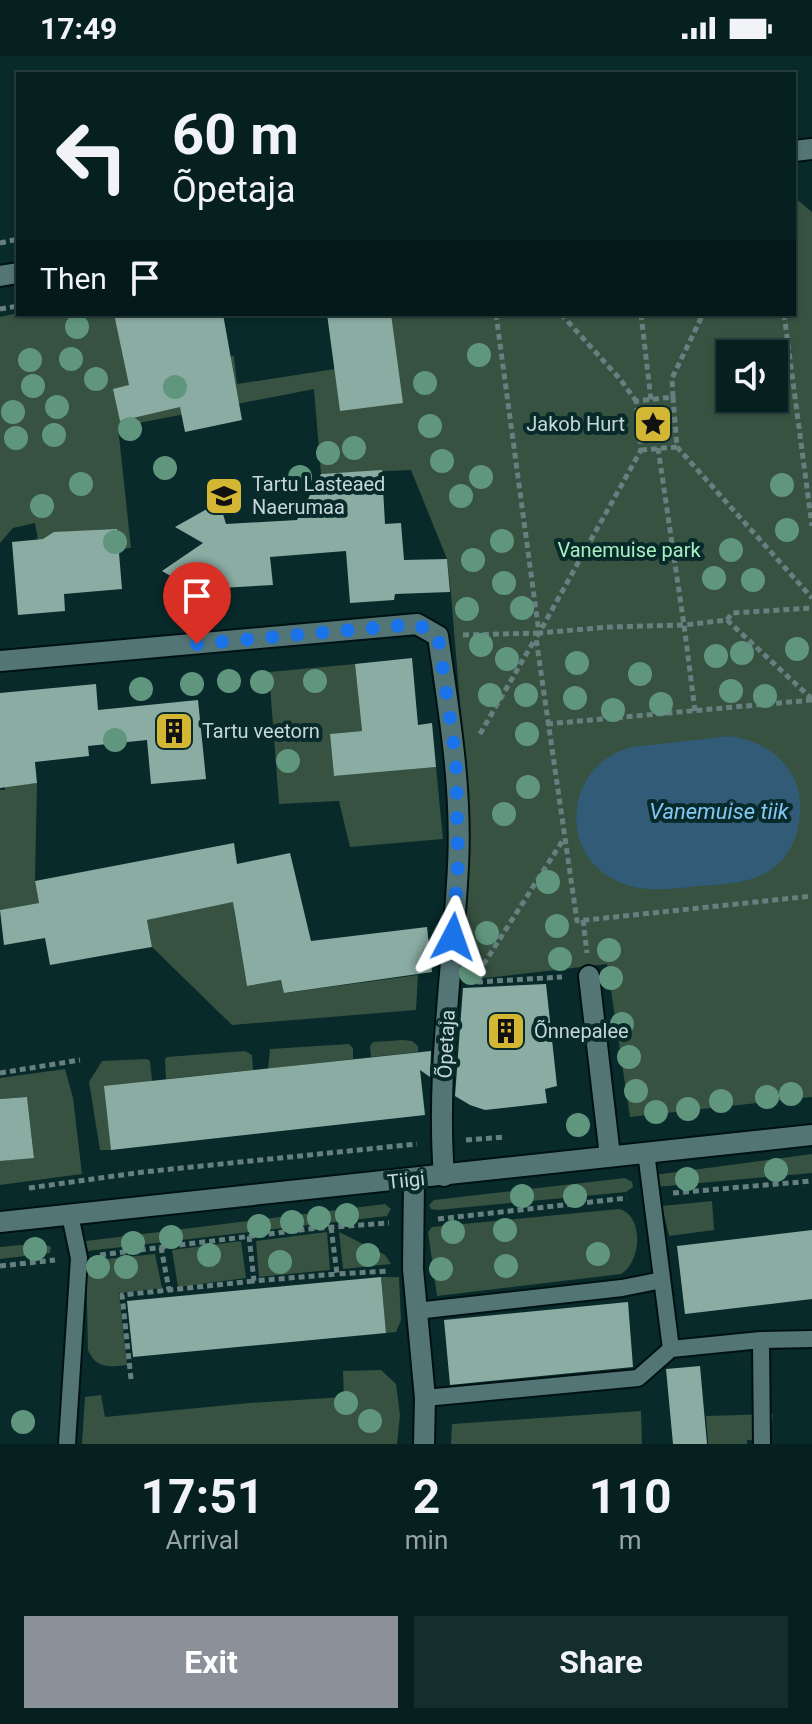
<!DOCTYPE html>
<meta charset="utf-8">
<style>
body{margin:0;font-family:Roboto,sans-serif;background:#142d2d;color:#f1f3f6;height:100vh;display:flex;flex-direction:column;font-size:30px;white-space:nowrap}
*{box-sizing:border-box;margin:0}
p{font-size:26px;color:#98a3a5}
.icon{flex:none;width:44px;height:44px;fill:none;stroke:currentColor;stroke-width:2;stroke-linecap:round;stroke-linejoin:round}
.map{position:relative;height:1388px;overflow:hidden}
.panel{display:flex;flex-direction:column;background:#062020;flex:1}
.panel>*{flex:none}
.guide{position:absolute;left:16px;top:16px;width:780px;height:244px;border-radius:0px;box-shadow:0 2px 6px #0004,0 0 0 2px #273e3e;background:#062020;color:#f1f3f6;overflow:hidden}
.tools{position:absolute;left:716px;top:284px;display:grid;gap:16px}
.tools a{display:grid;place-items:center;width:72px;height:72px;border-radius:0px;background:#062020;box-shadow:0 2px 6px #0004,0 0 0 2px #273e3e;font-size:40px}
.pin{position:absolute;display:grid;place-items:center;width:68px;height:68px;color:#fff;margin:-82px -34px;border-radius:50% 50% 50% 0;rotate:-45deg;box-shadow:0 0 8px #0007}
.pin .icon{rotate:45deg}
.me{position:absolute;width:88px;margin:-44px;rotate:4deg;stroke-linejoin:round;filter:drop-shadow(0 0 6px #0008)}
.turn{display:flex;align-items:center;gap:28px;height:168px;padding:0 24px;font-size:36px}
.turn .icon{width:104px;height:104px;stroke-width:2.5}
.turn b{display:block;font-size:56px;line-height:68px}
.then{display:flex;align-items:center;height:76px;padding:0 24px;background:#0003;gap:16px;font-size:30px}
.eta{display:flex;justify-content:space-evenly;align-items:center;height:136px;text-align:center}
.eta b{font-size:48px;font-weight:700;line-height:56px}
.primary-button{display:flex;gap:16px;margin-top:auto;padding:16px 24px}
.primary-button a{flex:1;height:92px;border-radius:0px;background:#8c9099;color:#fff;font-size:32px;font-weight:700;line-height:92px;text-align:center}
.primary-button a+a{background:#142d2d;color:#f1f3f6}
.status{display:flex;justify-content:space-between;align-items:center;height:56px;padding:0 40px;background:#062020;direction:ltr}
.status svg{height:22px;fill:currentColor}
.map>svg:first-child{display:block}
.green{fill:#375241;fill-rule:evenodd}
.water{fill:#315b76}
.building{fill:#8baca3}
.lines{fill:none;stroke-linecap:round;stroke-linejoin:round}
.lane-casing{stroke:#001112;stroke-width:20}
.street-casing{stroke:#001112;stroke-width:24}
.path{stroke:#668080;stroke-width:5;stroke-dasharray:6 4;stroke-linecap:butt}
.lane{stroke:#547575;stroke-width:16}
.street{stroke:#547575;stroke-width:20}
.tree{fill:#60967e}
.route{stroke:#1a73e8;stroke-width:14;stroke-dasharray:0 25.2}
.labels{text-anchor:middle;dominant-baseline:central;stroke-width:8;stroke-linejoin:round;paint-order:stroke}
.poi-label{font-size:20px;fill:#c6d7d8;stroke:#082a2a;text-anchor:start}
.park-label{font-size:20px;fill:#a8efc2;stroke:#082a2a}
.street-label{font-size:20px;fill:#c6d7d8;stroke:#082a2a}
.water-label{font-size:22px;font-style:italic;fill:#83c8f5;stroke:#082a2a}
</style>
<div class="status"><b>17:49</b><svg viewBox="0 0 49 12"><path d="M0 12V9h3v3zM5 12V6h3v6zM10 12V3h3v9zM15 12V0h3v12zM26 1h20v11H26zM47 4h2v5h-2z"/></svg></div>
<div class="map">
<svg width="812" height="1388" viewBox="0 0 812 1388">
<rect width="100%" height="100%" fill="#082a2a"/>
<path class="green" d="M794,141l18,15v885l-182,20 -23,-153 -147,17 10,-156 -19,-231 -4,-35 -36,-89 -90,4 -7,-85 -196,38 13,121 -81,7 -12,-15 -3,-17 -22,5 -13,15v-226l18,-4 96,1 14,59 106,-17 3,28 98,-15 56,-55h403zM730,298h44v44h-44z
M355,608l7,67 -32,3 4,42 102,-9 7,72 -93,8 -11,-46 -60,3 -10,-132z
M37,727l-2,98 4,22 -39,7v-120h5v-4z
M237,845l-3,9 13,76 34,-6 4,13 133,-18 -2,35 -184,15 -80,-78 -5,-27z
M403,984l9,1 6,5v6l-47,5 -1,-11 3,-4z
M349,988l4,4v11l-85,10 2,-20z
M245,995l7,4 1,15 -87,9 -1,-20 2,-2z
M147,1003l3,2 2,20 -41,69h-11l-11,-68 13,-21z
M65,1013l8,29 9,76 -82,11v-24l34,-4 -7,-60 -27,2v-21z
M812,1098v19l-156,14 -2,-12z
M625,1122l7,4 1,5 -7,5 -188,18 -7,-1 -2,-4 5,-5z
M712,1145l2,29 -45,6 -7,-30z
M385,1148l6,5 -4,7 -299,35 -2,-10z
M619,1153c25,6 23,52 2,65l-184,22 -9,-64 4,-5z
M327,1176l3,38 -71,7 -3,-36z
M339,1176l46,23 6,9 -48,5z
M241,1185l5,37 -68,9 -6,-37z
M41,1187l10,4 -1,6 -50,6v-12z
M155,1198l7,34 -43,5 8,72c-18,2 -31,4 -39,-15l-2,-89z
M381,1221h18l2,43 -5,12 -10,1z
M381,1314l15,14 4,31 -3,29h-315l3,-47 16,-2 4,22 144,-14 95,-6 -1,-26z
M641,1355l1,33h-191l1,-20z
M773,1358l-3,25 -23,1v4h-39l-2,-28z"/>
<path class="water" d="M731,680c52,9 81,47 65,100 -5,15 -17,30 -30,37 -20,11 -44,11 -66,13 -20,2 -41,5 -61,2 -46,-8 -73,-48 -59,-94 8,-24 28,-41 52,-47z"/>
<path class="building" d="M114,258h109l19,106 -57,12 -5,-25 -60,14 -7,-32 16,-4z
M327,258h64l12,89 -63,8z
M382,414l3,54 16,-1 3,37 43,-1 3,33 -55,2 -1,6 -44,3 -4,-52 -76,6 3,28 -89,5 -1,-7 -21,-12 41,-28 -28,-16 39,-22 9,9 3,10 71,-4 24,-46z
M117,473l5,60 -58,5 1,17 -47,4 -6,-73 31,-3 11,-7z
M412,602l6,67 14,-2 4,44 -102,9 -4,-42 32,-3 -7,-67z
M96,628l2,26 100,-10 8,79 -55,5 -4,-44 -59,6 1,10 -54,6 2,21 -37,5v-95z
M234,787l3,21 53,-11 21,88 116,-14 5,45 -148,21 -3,-13 -34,6 -14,-84 -86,18 5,27 -18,3 -84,15 -5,-27 -41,7 -4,-35 39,-7 -4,-22z
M546,928l11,102 -12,3 2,14 -62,7 -15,-5 -15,-9 8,-108z
M431,995l-1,26 -10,-7 5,45 -314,35 -7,-64z
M27,1041l7,61 -34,3v-62z
M812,1174v69l-127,15 -8,-68z
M381,1221l5,56 -253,24 -6,-56z
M628,1246l5,65 -183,18 -6,-65z
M700,1310l7,78h-34l-7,-75z"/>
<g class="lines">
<g class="lane-casing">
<path id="lane" d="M646,1096l25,197 90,-9 1,104
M416,1255l206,-23 40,-8
M761,1284l51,-1
M425,1342l213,-20 33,-29
M67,1388l12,-186 -9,-43"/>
</g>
<g class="street-casing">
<path id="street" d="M794,95l18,-2
M0,220l18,-3
M0,605l417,-37 21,12c11,76 24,152 20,230 -5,103 -22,207 -14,310
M589,920l21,180
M414,1123l-1,90 12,129 -1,46
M0,1166l812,-87"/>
</g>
<path class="path" d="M0,187l18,-4
M0,253l18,-3
M496,258l43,319 -3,5 41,283 235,-25
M561,258l59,65 16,22
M641,258l10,86
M784,258l28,212
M673,341l-1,-19 31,-64
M658,392l26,177 -74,2 -71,6 102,-183 -5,-49 37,-4 4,50 135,151
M641,394l36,-3
M727,564l85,79
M463,579l76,-2
M695,655l-11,-86 43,-5 5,-7 80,-5
M547,668l265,-24
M480,678l55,-95
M583,864l4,33
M478,917l85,-133
M477,926l85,-5
M0,1017l80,-13
M466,1084l38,-3
M29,1132l114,-16 274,-28
M673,1137l139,-12
M438,1163l189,-21
M331,1171l6,47 52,-3
M249,1180l5,45 83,-7
M161,1191l8,43
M100,1199l208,-26 81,-6
M0,1210l55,-6
M131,1323l-9,-84 132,-14"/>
<use href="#lane" class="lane"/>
<use href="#street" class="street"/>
</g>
<g class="tree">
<circle cx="77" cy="271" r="12"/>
<circle cx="479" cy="299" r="12"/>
<circle cx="71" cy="303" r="12"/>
<circle cx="30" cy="304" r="12"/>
<circle cx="96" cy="323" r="12"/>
<circle cx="425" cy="327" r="12"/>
<circle cx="33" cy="330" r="12"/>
<circle cx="175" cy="331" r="12"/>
<circle cx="57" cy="351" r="12"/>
<circle cx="13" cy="356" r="12"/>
<circle cx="430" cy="370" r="12"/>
<circle cx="130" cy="373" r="12"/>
<circle cx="54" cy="379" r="12"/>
<circle cx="16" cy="382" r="12"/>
<circle cx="354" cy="392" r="12"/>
<circle cx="328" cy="397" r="12"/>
<circle cx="442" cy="405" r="12"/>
<circle cx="165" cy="412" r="12"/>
<circle cx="300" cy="421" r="12"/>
<circle cx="481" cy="421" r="12"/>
<circle cx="81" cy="428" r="12"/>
<circle cx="782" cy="429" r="12"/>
<circle cx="461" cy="440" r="12"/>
<circle cx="42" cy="450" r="12"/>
<circle cx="787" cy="474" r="12"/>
<circle cx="502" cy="485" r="12"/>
<circle cx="115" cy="486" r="12"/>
<circle cx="731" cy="494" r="12"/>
<circle cx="473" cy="504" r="12"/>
<circle cx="714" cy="522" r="12"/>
<circle cx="753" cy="524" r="12"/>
<circle cx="504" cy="527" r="12"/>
<circle cx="522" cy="552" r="12"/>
<circle cx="467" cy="553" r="12"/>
<circle cx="481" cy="589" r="12"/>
<circle cx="797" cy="593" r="12"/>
<circle cx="742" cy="597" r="12"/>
<circle cx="716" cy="600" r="12"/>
<circle cx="507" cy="603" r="12"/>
<circle cx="577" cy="607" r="12"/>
<circle cx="640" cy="618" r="12"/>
<circle cx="229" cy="625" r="12"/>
<circle cx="315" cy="625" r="12"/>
<circle cx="262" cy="626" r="12"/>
<circle cx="192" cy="628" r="12"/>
<circle cx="141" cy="633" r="12"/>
<circle cx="731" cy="635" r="12"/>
<circle cx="490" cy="639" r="12"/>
<circle cx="526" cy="639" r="12"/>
<circle cx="765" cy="640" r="12"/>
<circle cx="575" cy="642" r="12"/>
<circle cx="661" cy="648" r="12"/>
<circle cx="613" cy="654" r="12"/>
<circle cx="527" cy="678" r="12"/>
<circle cx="115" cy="684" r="12"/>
<circle cx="288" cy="705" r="12"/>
<circle cx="528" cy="731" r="12"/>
<circle cx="504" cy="758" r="12"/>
<circle cx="548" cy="826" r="12"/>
<circle cx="557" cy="870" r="12"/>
<circle cx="487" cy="877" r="12"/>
<circle cx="609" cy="894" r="12"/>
<circle cx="560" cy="903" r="12"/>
<circle cx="471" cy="917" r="12"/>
<circle cx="611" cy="922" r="12"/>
<circle cx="622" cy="968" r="12"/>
<circle cx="629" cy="1001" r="12"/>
<circle cx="636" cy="1035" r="12"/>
<circle cx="791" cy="1038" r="12"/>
<circle cx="767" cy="1041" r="12"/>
<circle cx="721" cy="1045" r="12"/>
<circle cx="688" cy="1053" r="12"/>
<circle cx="656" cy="1056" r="12"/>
<circle cx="578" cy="1069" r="12"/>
<circle cx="776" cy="1114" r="12"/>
<circle cx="687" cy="1123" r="12"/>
<circle cx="522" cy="1140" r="12"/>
<circle cx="575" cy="1140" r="12"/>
<circle cx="347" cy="1159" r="12"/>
<circle cx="319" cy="1162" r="12"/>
<circle cx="292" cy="1166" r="12"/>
<circle cx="259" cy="1170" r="12"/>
<circle cx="505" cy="1174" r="12"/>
<circle cx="453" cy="1176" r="12"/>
<circle cx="171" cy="1181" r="12"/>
<circle cx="133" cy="1187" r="12"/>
<circle cx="35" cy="1193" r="12"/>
<circle cx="598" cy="1198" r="12"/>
<circle cx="209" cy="1199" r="12"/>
<circle cx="368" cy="1199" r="12"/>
<circle cx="280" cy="1206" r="12"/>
<circle cx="506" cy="1210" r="12"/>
<circle cx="98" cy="1211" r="12"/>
<circle cx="126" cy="1211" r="12"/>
<circle cx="441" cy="1213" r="12"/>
<circle cx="346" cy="1347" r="12"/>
<circle cx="370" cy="1365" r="12"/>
<circle cx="23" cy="1366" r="12"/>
</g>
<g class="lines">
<path class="route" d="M197,588l220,-20 21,12 18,124 2,105 -5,72"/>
</g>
<defs>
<g id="sight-square" transform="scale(2)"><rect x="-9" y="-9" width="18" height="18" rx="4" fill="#d4b635" stroke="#082a2a"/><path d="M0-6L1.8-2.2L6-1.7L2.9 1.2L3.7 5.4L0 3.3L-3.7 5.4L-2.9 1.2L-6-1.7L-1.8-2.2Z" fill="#111"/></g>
<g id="school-square" transform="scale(2)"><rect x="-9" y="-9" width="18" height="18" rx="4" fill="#d4b635" stroke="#082a2a"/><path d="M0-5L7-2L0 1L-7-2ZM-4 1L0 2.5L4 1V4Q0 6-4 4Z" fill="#111"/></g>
<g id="building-square" transform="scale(2)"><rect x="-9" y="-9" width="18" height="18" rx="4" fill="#d4b635" stroke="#082a2a"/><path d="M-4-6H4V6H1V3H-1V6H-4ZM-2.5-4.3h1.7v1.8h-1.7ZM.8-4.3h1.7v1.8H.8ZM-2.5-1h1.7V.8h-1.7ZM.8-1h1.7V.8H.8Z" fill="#111"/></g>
</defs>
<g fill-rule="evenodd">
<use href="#sight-square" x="653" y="368"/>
<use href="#school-square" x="224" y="440"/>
<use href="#building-square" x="174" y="675"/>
<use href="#building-square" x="506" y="975"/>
</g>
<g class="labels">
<g class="poi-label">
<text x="625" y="368" text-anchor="end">Jakob Hurt</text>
<text x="252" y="428">Tartu Lasteaed<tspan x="252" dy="23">Naerumaa</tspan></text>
<text x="202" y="675">Tartu veetorn</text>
<text x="534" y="975">Õnnepalee</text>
</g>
<g class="park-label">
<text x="629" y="494">Vanemuise park</text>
</g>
<g class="street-label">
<text transform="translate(446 988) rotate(-87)">Õpetaja</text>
<text transform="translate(406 1124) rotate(-6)">Tiigi</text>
</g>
<g class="water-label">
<text x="719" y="755">Vanemuise tiik</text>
</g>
</g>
</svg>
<div class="tools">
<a><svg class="icon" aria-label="sound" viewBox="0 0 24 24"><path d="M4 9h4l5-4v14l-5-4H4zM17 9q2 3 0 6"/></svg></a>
</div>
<div class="pin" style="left:197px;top:588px;background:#d93025"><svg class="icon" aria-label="arrive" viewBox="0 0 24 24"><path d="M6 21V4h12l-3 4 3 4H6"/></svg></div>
<svg class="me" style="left:453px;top:881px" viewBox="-20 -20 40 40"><path d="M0-17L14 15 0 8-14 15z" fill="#1a73e8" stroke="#fff" stroke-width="4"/></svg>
<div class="guide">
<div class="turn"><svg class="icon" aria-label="left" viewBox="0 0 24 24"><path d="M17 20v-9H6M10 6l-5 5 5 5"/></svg><div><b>60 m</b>Õpetaja</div></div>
<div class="then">Then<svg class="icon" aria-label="arrive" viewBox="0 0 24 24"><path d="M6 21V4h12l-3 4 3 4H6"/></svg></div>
</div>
</div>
<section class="panel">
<div class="eta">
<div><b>17:51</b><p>Arrival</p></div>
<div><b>2</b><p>min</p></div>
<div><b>110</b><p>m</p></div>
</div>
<div class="primary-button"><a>Exit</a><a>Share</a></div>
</section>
